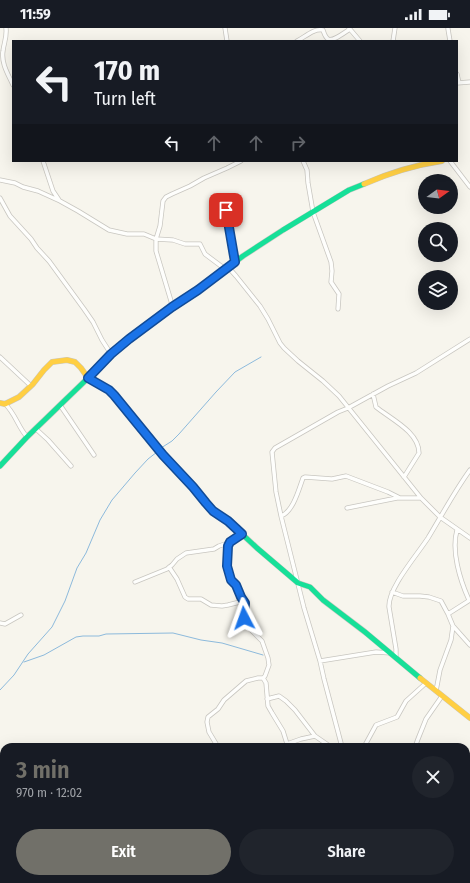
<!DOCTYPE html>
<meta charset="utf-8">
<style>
body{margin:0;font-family:"Fira Sans Condensed",sans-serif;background:#20242c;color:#f1f3f6;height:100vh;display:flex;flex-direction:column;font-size:15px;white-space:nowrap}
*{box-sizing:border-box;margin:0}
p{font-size:13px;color:#9ea1a6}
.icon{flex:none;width:22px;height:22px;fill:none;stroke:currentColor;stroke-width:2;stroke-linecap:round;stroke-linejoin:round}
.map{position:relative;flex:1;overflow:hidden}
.sheet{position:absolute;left:0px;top:715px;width:470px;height:140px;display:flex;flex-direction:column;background:#171b24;border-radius:12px 12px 0 0;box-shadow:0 4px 16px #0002}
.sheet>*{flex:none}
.top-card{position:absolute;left:12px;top:12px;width:446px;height:122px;border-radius:0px;box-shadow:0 4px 16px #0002;background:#171b24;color:#f1f3f6;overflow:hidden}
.needle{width:26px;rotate:75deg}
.controls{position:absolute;left:418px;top:146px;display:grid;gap:8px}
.controls a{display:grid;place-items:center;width:40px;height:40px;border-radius:50%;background:#171b24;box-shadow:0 4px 16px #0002;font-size:20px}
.pin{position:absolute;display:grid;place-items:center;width:34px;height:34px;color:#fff;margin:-17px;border-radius:8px;box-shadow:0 2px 6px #0006}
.me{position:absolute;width:44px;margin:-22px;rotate:356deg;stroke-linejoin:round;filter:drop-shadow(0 0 3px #0008)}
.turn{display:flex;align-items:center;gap:14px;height:84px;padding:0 16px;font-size:18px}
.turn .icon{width:52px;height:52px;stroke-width:2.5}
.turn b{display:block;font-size:28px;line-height:34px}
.lanes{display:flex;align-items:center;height:38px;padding:0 16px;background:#0003;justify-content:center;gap:20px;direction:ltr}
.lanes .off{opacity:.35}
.round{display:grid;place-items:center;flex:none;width:42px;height:42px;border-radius:21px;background:#20242c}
.overview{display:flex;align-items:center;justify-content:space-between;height:68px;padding:0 16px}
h1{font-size:24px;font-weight:600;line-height:30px;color:#717069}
.action{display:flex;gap:8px;margin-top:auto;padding:8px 16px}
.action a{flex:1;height:46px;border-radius:24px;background:#717069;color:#fff;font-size:16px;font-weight:600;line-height:46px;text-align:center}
.action a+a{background:#20242c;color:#f1f3f6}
.status{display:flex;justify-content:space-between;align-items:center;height:28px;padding:0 20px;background:#171b24;direction:ltr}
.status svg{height:11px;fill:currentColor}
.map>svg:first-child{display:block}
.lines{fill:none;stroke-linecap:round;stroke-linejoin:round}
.stream{stroke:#8dbadc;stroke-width:1}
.street-casing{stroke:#c8c6c0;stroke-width:5}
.fast-casing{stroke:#c8c6c0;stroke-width:6}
.slow-casing{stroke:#c8c6c0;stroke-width:6}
.street{stroke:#fefefc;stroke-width:3.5}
.fast{stroke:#16e098;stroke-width:5}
.slow{stroke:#ffcf43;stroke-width:5}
.route-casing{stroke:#114b97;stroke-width:10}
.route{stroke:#1a73e8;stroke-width:7}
</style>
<div class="status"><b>11:59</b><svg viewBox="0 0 49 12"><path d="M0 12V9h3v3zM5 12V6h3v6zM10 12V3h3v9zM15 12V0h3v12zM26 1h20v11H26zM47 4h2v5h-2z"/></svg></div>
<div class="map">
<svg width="470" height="855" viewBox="0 0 470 855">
<rect width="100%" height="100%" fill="#f7f5ed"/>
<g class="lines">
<path class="stream" d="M161,420l11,-7 7,-7 37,-42 19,-20 26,-15
M24,634l20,-7 32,-18 7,-1h16l7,-2 67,-1 28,7 21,3 41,12
M0,662l14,-15 14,-21 24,-27 13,-26 12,-33 9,-15 14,-33 12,-20 23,-27 13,-14 9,-7"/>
<g class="street-casing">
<path id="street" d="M6,0c1,10 -2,14 -3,23 -2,12 5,23 10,34
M225,0l2,13
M349,0l11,13
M448,1l2,12
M297,13c8,-4 17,-13 26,-11 1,3 2,7 5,9 5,3 17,-7 22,-10
M393,13l2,-13
M457,46l2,9
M457,55l13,-1
M43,133l10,30 6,9
M303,133l4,9 1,13 5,29 18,50 1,9 -1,11 8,12 -1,15
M450,133l20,26
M0,152l15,3 8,4 15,4 22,10 18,10 31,19 18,4h17l12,5 17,1 12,4h15l5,10 20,15
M0,170l10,18 21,23 6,9 12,13 35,48 9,13 9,18 9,14
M226,182l9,52
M228,239l8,9 24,30 8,13 12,24 4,5 14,13 25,20 16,15 82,102 19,19 30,21
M172,279l-1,-6 -15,-50v-12l4,-13 3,-25 3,-4 6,-3 18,-8 14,-8 23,-10 14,-7
M0,329l31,29
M373,366l3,13c15,12 43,25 43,46l-15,24
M5,376c10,9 13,23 22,33
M60,377l34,50
M36,401l12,11 23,26
M347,480l50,-10h24
M281,488c12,-4 18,-27 22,-38l2,-1 27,2 14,-3 42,16 12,6
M457,502c-6,21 3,50 12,70
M230,514l-2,4 -1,20 4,14 5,5 5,12 4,6 -1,15 1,6 17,17 6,17 1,7 -4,11 -2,2
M169,539l8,12 8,18 3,2h13l10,6 11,1 6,-1 16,-4
M135,554l32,-13 5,-4 5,-6 9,-6 28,-4 5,-3 9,-3 14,-9
M392,564l11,4h17l9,1 12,4 7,13 5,12 17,19
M448,586l22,-14
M0,595l5,1 16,-9
M396,629v-8l-7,-42c-1,-19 28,-52 39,-69 14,-23 26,-46 42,-68
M320,633l56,-9 15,1
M263,650l3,5 2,23 4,7 11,18 5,16
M436,663l4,-21 11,-30 2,-14
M267,671l12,-3 7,5 9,9 20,26 16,11
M287,716l14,-5 14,-3
M218,719l-9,-15 -2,-10 1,-5 10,-8 6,-9 22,-19 12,-3h5
M342,719l-18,-68 -4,-18 -16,-53 -23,-92 -5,-24 -4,-40 3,-4 63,-36 10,-4 40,-22 28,-13 54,-34
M364,719l12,-22 21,-8 9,-16 20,-18
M415,719l3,-8 8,-20 16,-23
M0,760l4,4
M466,774l4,2
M0,818h4
M466,824l4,-2
M212,851l17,4
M364,851l5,4
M380,851l2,4
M139,855l10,-4
M445,855l2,-4"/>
</g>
<g class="fast-casing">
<path id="fast" d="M168,433l25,26 20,24 15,10 29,27 41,35 12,4 13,13 42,32 55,46
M0,438l27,-29 61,-59 23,-24 18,-15 43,-32 26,-17 45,-34 40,-26 66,-40 15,-6"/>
</g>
<g class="slow-casing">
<path id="slow" d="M364,156c25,-11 51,-19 78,-23
M0,375l5,1 14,-7 14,-13 11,-14 8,-8 15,-2 8,2 6,6 7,10 10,5 16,12 54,66
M420,650l50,40"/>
</g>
<use href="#street" class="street"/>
<use href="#fast" class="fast"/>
<use href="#slow" class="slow"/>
</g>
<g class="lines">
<g class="route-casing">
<path id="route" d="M226,182l9,52 -37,28 -26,17 -43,32 -18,15 -23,24 21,12 5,5 49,60 30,32 13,16 7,8 15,10 14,13 -12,8 -2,4 -1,20 4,14 5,5 5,12 4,6 -1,15"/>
</g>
<use href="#route" class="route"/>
</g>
</svg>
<div class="controls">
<a><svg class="needle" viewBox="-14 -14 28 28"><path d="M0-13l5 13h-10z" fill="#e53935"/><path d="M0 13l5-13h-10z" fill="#9ea1a6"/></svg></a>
<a><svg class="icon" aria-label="search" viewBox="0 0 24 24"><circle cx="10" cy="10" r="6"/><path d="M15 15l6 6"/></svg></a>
<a><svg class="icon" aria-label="layers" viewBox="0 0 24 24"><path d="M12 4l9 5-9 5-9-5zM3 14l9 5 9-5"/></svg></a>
</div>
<div class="pin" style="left:226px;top:182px;background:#d93025"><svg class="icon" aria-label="arrive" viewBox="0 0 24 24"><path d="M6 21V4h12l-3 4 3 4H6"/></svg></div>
<svg class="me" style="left:244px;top:590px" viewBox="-20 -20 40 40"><path d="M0-17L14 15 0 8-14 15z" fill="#1a73e8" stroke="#fff" stroke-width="4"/></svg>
<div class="top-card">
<div class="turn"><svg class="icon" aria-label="left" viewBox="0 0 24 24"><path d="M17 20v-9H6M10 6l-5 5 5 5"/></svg><div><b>170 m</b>Turn left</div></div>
<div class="lanes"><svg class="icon" aria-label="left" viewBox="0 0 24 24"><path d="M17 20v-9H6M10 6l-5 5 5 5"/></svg><svg class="icon off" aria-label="ahead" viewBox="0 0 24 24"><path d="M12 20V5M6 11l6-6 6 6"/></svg><svg class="icon off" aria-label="ahead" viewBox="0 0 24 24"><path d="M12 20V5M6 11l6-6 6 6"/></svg><svg class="icon off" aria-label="right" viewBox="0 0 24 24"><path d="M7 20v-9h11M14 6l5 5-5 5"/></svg></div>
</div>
<section class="sheet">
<div class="overview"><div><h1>3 min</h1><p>970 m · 12:02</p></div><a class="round"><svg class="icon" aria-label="close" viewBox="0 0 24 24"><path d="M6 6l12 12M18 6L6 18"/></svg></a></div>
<div class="action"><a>Exit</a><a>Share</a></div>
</section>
</div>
